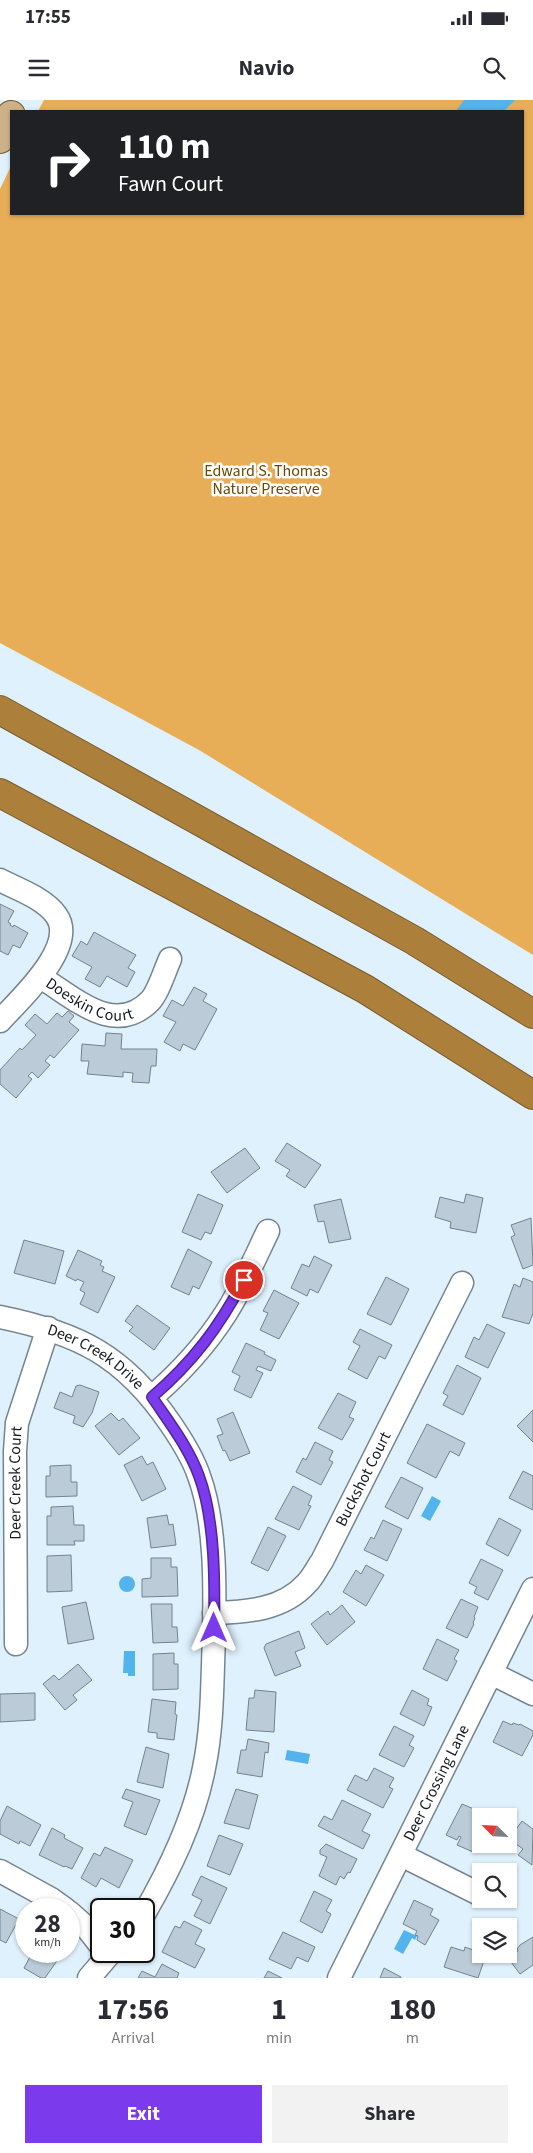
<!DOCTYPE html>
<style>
body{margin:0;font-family:"Source Sans 3",sans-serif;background:#f2f2f3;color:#2b2b33;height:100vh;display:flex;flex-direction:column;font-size:19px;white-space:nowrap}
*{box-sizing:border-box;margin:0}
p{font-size:16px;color:#7c7c81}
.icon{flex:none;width:28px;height:28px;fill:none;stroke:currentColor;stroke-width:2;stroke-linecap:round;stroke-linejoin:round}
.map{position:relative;height:1878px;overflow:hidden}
.side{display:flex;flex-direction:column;background:#fff;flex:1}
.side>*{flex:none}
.guide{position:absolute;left:10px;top:10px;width:514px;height:105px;border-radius:0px;box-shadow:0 1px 4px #0004;background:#202124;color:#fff;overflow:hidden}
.needle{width:32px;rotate:294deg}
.buttons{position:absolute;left:472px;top:1708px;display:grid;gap:10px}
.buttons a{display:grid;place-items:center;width:45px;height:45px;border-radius:0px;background:#fff;box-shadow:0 1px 4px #0004;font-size:25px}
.speed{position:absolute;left:15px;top:1798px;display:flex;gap:10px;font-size:25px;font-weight:700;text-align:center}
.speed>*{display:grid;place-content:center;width:65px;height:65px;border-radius:50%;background:#fff;box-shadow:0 1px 4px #0004;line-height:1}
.speed small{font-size:12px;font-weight:400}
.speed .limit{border:2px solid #111;border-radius:8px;background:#fff;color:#111}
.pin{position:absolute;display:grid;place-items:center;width:42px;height:42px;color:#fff;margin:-21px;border:2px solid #fff;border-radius:50%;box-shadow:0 1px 5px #0007}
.me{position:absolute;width:55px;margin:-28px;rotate:0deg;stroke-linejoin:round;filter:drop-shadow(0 0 4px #0008)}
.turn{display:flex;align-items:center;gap:18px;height:105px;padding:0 25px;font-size:22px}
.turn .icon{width:65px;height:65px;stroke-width:2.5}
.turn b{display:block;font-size:35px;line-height:42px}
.eta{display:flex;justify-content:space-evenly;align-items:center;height:85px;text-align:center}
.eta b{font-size:30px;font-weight:700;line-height:35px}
.primary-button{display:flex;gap:10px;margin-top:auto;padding:10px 25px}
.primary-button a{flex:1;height:58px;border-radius:0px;background:#7c3aed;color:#fff;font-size:20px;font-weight:700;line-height:58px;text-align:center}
.primary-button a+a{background:#f2f2f3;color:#2b2b33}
.status{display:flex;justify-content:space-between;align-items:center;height:35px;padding:0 25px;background:#fff;direction:ltr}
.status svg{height:14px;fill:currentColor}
header{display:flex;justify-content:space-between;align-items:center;height:65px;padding:0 25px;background:#fff;font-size:22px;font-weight:700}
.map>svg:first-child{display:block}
.forest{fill:#e7ad57}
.water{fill:#53b3ed}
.building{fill:#bbccd8;stroke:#73838e}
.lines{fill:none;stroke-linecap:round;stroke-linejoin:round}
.minor-casing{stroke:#758590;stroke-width:25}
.major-casing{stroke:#775c31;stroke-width:30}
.highway-casing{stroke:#775c31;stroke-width:30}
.minor{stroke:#fff;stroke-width:22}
.major{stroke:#cdb289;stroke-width:28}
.highway{stroke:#ac7f3a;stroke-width:28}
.route-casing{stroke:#51269a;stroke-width:12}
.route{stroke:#7c3aed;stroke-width:9}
.labels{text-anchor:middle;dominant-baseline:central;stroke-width:5;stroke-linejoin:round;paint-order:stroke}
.park-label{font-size:16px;fill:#6e4900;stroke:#fff}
.street-label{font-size:16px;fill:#141a1f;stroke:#fff}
</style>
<div class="status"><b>17:55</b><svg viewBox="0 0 49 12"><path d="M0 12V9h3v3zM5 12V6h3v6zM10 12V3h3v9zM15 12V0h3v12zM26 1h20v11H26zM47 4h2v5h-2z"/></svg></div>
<header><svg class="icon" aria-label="menu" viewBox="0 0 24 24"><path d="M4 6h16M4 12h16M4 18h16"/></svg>Navio<svg class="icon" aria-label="search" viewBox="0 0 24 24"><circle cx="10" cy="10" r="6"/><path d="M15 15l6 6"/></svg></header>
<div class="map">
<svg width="533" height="1878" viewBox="0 0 533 1878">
<rect width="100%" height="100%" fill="#dff1fd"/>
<path class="forest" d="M44,0h489v855l-334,-205 -199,-107v-454l11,-23v48h511v-103h-484z"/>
<path class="water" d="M464,0h51l-11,11h-48z
M432,1396l9,5 -11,20 -9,-5z
M119 1484a8 8 0 1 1 16 0a8 8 0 1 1-16 0Z
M124,1551h11v25h-7v-3h-5z
M287,1650l23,4 -2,10 -23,-4z
M404,1830l13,6 -2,4 -3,-2 -9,16 -9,-5z"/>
<path class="building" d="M0,804l14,7 -6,11 3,2 -1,1 3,2 1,-2 14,8 -8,15 -7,-3 -5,10 -8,-4z
M94,832l42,23 -8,13 7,4 -8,15 -20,-11 -7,11 -15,-8 7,-12 -20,-11 9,-15 6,4z
M194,887l13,7 -4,7 14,8 -22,41 -12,-6 -3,7 -16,-9 12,-20 -13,-6 9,-16 11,6z
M68,911l6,5 -5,6 10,8 -25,28 -4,-3 -5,6 5,4 -12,13 -6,-6 -4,4 4,3 -16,19 -16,-14v-14l20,-22 2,2 14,-15 -11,-10 10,-11 12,10 10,-11 5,4z
M106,933l16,1 -1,15h36l-1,17h-5l-2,17 -17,-1 1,-9 -10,-1v5l-36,-3 2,-13h-8l1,-17 23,2z
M287,1043l34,22 -16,23 -19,-12 4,-6 -15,-9z
M245,1048l15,20 -33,25 -16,-21z
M198,1094l25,11 -12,29 -6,-2 -4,8 -19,-8z
M466,1094l17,4 -7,35 -26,-5 1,-6 -16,-5 5,-20 24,6z
M341,1099l10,40 -22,4 -5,-22 -6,1 -4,-17z
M531,1118l2,47 -10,4 -12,-32 4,-2 -4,-10z
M24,1140l40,11 -9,33 -41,-11z
M188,1149l24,13 -13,27 -6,-3 -4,9 -18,-8z
M78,1150l24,11 -2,4 4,2 -2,4 13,6 -17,36 -18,-9 5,-11 -5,-3 4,-8 -7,-3 -1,2 -10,-5z
M314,1156l18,9 -14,28 -8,-4 -3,7 -16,-8 11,-24 7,3z
M386,1177l23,12 -18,36 -24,-11z
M523,1178l10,4v31l-4,11 -27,-7 12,-33 6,3z
M274,1190l25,13 -20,36 -19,-9 8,-17 -5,-2z
M137,1205l33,23 -16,22 -25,-19 4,-4 -8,-6z
M487,1224l18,9 -17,35 -23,-11 9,-20 5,3z
M360,1229l32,16 -7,14 -6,-3 -12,23 -19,-10 12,-23 -7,-4z
M246,1243l19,9 -1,2 12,6 -5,11 -13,-5 -2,4 7,3 -12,25 -17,-8 6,-14 -8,-4z
M457,1265l24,13 -18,37 -20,-10 5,-9 -5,-3z
M80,1285l19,7 -7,21 -9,14 -10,-4 2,-7 -21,-8 6,-16 12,5 4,-11z
M338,1293l18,9 -7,15 5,2 -12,21 -24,-12z
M533,1310v32l-16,-16z
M233,1312l17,41 -20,8 -5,-11 -2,1 -6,-15 6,-2 -6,-15z
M111,1313l8,8 4,-3 17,20 -21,17 -24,-29z
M427,1324l38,19 -6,13 -9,-5 -14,27 -29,-15z
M315,1342l18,9 -4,9 4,2 -12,23 -25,-13 7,-14 3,2z
M142,1356l5,9 6,-3 13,27 -24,12 -18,-36z
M71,1365v17h6v14l-31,1v-21h4v-10z
M523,1371l10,5v34l-24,-12z
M401,1377l22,11 -15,31 -23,-12z
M293,1386l19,10 -4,9 3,1 -12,24 -24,-11z
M73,1406l1,19h10v16h-10l1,4h-28v-29h4v-9z
M167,1415l2,10 4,-1 3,21 -25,3 -4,-30z
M499,1418l22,12 -13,26 -22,-12z
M383,1420l19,9 -15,32 -23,-11 7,-13 3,2z
M268,1427l18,9 -18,35 -17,-8z
M71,1455l1,36 -25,1v-36z
M151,1458h20v9h6l1,29 -36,1v-18l9,-1z
M481,1459l22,11 -15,30 -14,-7 3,-6 -8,-4z
M366,1465l18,10 -18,31 -23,-14 13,-22 5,4z
M461,1499l17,8 -4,10 1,1 -2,5 1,1 -7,14 -21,-10z
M86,1502l8,37 -26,5 -6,-37z
M151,1504h21v23h5l1,15 -25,1z
M342,1505l13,17 -28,23 -16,-21 17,-13 2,4z
M299,1531l6,17 -10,4 6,14 -26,10 -11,-28 2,-4z
M437,1539l22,11 -5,9 3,2 -10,20 -24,-12z
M174,1553v11h4v25l-25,1v-36z
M78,1564l14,16 -19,15 4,5 -12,10 -22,-26 11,-9 5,5z
M255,1590l21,2 -2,40 -28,-2 3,-32h5z
M412,1590l17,9 -2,6 5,2 -8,19 -24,-12z
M35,1593v27l-35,2v-28z
M152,1599l24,3 -1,12 2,1 -3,25 -17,-2v-5l-9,-1z
M503,1621l9,4 1,-2 6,2 1,-1 13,7v4l-11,21 -29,-14z
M394,1626l20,10 -5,9 5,3 -10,19 -25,-12z
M248,1639l21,4 -1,10 -3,-1 -3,25 -25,-4 4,-23h5z
M146,1647l23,7 -6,34 -26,-6z
M374,1668l20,10 -5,9 4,2 -10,19 -36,-18 8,-15 12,6z
M126,1689l34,11 -14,35 -22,-9 9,-24 -11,-4z
M236,1689l22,6 -9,34 -25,-6z
M342,1700l29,14 -9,17 8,4 -7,14 -45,-23 6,-10 8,4z
M462,1704l29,12h-10v19l-8,17 -16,-7 4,-8 -2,-1 -2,4 -11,-5z
M7,1706l34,19 -11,21 -10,-5 -1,3 -19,-10v-13z
M522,1721l11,8 -1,36 -14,-10 5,-6 -14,-10z
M52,1728l13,7 -1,3 19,10 -11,21 -7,-3 -1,1 -25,-12z
M219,1735l24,9 -13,31 -23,-9z
M326,1744l31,15 -7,14 -2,-1 -4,7 -4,-3 -4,9 -17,-9 8,-19 -7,-3v-4z
M105,1747l28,13 -14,28 -18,-10 -5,9 -15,-9 13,-25 6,3z
M201,1776l26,12 -17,36 -16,-8 8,-16 -10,-5z
M314,1791l18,9 -6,11 5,3 -9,19 -22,-12z
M414,1800l19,9 -3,6 9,5 -14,25 -8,-5 1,-4 -3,-1 2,-4 -14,-7z
M0,1809l19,10 -13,24 -6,-3z
M184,1821l18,9 -7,14 10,5 -10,19 -33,-16 13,-26 5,2z
M283,1832l32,15 -7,15 -11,-5 -6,12 -22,-10z
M533,1837v28l-13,9 -12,-16 10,-7 -1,-2 3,-4z
M24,1839l2,1v11h34l1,4 -16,23h-4l-17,-10 7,-13 -11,-7z
M451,1847l13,4 1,-4 21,8 -8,23 -34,-11z
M162,1864l17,9 -2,5h-39l4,-7 13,6z
M384,1868l17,9v1h-21z
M268,1871l14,7h-18z"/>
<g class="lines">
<g class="minor-casing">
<g id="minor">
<path d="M0,780c17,9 44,18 56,35 23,31 -37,85 -56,106"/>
<path id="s1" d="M40,877c33,19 74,61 110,24 8,-8 15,-31 20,-42"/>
<path id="s2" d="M0,1217c79,16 124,39 170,106 11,16 23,35 29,53 17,46 16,112 15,161 -2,44 -1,88 -10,131 -10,52 -34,101 -60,146"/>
<path d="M152,1297c29,-25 53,-51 74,-84 16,-25 29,-55 42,-82"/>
<path id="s3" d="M214,1513c33,-1 69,-3 93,-30 6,-6 10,-15 15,-22l140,-278"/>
<path id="s4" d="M16,1544l-1,-193 2,-28 31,-95"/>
<path d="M491,1573l42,21"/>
<path d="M401,1755l80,40"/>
<path d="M0,1771l51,28 14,10"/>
<path d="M69,1812l18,16 14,18"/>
<path d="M89,1878l23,-27"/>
<path id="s5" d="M339,1878l194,-389"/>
</g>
</g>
<g class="major-casing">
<path id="major" d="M0,39l11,-24"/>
</g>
<g class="highway-casing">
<path id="highway" d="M0,610l415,231 118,73
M0,693l365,196 168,106"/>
</g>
<use href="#minor" class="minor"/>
<use href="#major" class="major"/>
<use href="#highway" class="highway"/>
</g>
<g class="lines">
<g class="route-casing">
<path id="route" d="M214,1528c1,-46 1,-109 -15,-152 -10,-28 -30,-54 -47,-79 41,-35 67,-70 92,-117"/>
</g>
<use href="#route" class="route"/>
</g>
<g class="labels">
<g class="park-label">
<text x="266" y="371">Edward S. Thomas<tspan x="266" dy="18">Nature Preserve</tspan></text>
</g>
<g class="street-label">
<text stroke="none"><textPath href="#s1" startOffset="56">Doeskin Court</textPath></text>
<text stroke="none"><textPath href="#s2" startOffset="105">Deer Creek Drive</textPath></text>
<text stroke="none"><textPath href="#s3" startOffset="219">Buckshot Court</textPath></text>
<text stroke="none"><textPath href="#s4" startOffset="161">Deer Creek Court</textPath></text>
<text stroke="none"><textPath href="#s5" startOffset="218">Deer Crossing Lane</textPath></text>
</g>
</g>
</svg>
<div class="buttons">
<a><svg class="needle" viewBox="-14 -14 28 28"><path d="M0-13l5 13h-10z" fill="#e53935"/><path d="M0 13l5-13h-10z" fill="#7c7c81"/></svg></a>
<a><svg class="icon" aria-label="search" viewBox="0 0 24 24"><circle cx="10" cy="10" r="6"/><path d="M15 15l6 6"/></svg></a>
<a><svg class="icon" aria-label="layers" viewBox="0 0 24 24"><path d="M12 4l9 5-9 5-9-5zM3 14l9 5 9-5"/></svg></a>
</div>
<div class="speed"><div>28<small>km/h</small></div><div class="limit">30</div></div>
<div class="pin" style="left:244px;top:1180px;background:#d93025"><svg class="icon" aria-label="arrive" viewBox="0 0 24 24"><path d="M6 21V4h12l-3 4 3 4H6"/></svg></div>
<svg class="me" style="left:214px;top:1528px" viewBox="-20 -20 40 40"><path d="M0-17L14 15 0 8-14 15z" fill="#7c3aed" stroke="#fff" stroke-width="4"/></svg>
<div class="guide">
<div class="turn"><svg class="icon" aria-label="right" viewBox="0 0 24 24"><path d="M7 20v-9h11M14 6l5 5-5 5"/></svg><div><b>110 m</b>Fawn Court</div></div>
</div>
</div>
<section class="side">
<div class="eta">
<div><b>17:56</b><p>Arrival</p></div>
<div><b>1</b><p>min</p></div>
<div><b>180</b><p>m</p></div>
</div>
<div class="primary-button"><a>Exit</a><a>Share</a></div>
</section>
